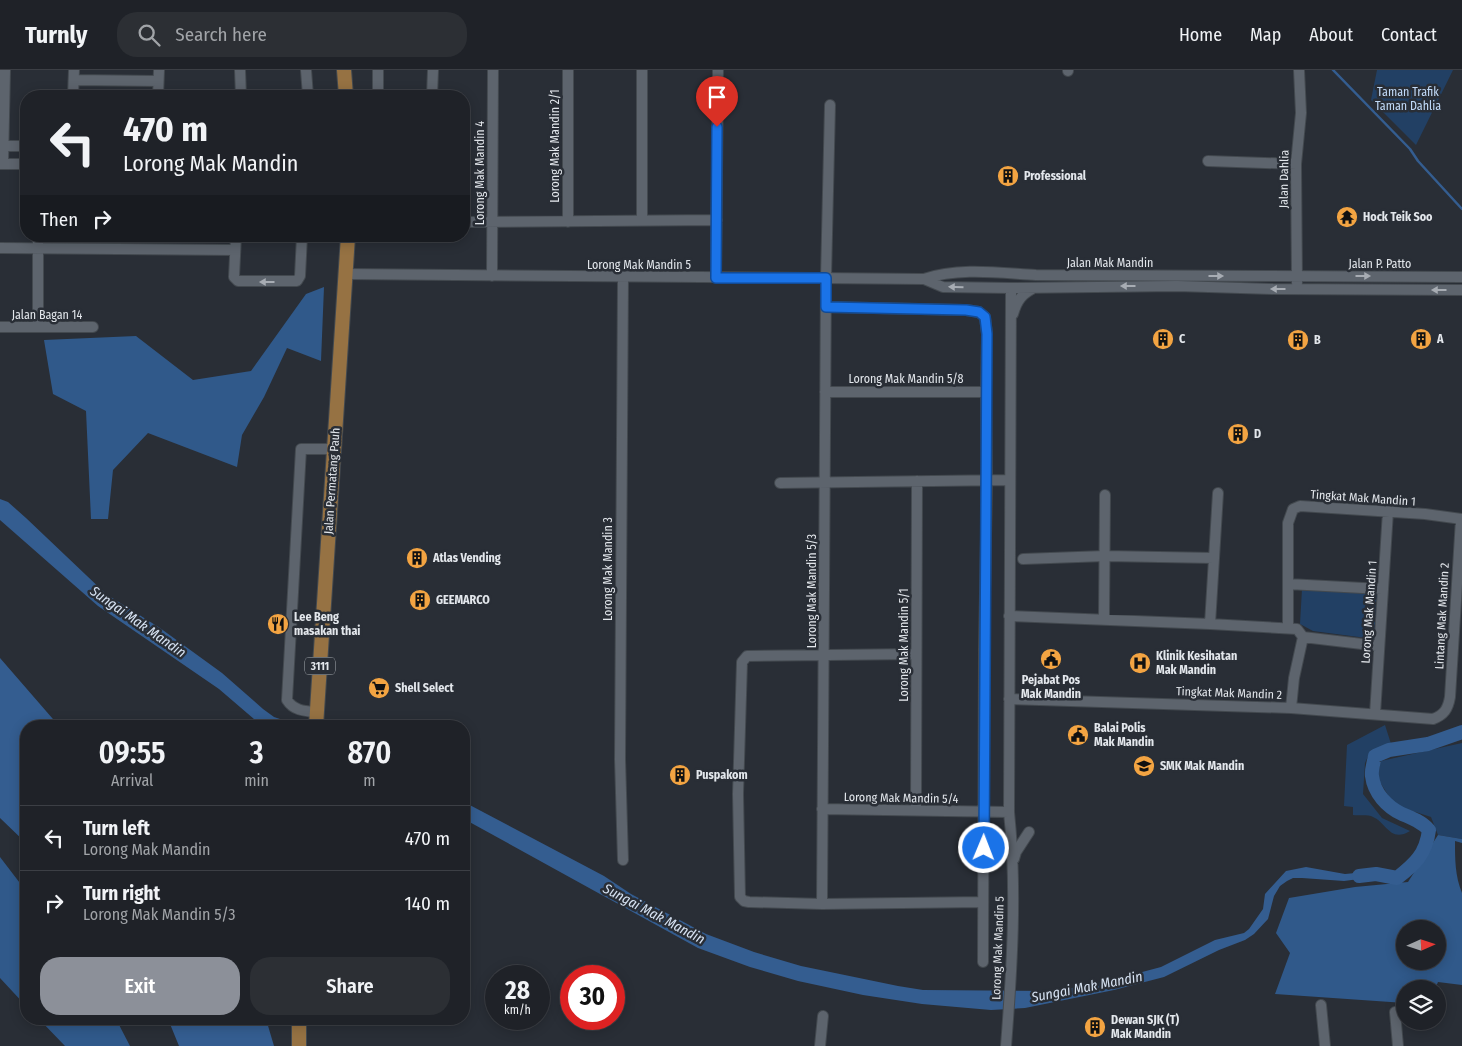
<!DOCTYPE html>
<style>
body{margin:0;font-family:"Fira Sans Condensed",sans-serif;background:#2c2f34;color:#f1f3f6;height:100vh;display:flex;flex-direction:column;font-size:19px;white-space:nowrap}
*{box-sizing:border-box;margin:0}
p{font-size:16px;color:#a1a4a8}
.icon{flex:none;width:28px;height:28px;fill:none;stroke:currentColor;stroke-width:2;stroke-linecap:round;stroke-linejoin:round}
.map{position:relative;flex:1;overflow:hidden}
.details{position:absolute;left:20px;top:650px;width:450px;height:305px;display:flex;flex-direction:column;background:#1f2228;border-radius:20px;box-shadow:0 2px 12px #0003,0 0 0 1px #3c3f45}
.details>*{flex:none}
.guide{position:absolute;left:20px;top:20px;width:450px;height:152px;border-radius:20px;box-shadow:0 2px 12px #0003,0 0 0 1px #3c3f45;background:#1f2228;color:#f1f3f6;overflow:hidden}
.needle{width:32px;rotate:87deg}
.controls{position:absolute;left:1396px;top:850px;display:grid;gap:10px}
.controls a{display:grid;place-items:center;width:50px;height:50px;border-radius:50%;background:#1f2228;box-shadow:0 2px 12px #0003,0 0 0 1px #3c3f45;font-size:25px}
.speed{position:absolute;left:485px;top:895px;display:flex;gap:10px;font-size:25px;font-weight:700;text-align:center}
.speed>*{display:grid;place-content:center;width:65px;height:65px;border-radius:50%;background:#1f2228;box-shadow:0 2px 12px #0003,0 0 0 1px #3c3f45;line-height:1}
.speed small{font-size:12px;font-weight:400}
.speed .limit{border:8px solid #d22;background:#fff;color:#111}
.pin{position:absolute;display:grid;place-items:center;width:42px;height:42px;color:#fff;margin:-51px -21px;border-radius:50% 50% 50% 0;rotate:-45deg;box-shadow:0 0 5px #0007}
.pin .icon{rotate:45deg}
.me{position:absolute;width:55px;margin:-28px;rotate:1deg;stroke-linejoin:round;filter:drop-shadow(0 0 4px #0008)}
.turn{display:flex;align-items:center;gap:18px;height:105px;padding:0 20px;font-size:22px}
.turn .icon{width:65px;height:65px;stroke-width:2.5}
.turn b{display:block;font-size:35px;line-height:42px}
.then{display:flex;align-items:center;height:48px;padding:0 20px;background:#0003;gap:10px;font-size:19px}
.eta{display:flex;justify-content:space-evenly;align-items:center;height:85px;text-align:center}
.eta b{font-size:30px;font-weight:600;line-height:35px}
.button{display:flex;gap:10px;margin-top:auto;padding:10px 20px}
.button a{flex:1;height:58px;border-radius:20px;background:#8c9099;color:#fff;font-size:20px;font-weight:600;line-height:58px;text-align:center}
.button a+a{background:#2c2f34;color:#f1f3f6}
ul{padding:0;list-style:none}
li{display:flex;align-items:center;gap:15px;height:65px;padding:0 20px;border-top:1px solid #3c3f45}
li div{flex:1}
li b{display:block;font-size:19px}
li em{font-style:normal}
header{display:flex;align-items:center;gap:30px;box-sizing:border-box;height:70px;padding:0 25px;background:#1f2228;border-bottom:1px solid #3c3f45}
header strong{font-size:24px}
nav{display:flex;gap:28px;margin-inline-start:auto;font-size:18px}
.search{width:350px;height:45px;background:#2c2f34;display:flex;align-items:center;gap:12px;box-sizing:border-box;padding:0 18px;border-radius:20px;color:#a1a4a8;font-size:19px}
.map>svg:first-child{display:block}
.green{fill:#224064}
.forest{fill:#30598a;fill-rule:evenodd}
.water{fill:#345d90}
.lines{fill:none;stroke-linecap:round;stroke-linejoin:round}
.stream{stroke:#345d90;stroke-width:2.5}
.river{stroke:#345d90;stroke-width:14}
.minor-casing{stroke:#43494f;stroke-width:12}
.major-casing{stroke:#43494f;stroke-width:16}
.minor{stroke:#5d646d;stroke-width:10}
.major{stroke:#967243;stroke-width:14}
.oneway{fill:#a7acb3}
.route-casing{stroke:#114b97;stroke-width:12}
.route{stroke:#1a73e8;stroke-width:9}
.labels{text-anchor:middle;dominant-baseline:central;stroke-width:5;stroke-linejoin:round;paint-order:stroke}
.shield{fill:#292e36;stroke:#abb0b5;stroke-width:1}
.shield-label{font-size:11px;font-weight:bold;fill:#e3e7ec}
.park-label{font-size:12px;fill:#c2dbf9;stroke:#292e36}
.street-label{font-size:12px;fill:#e3e7ec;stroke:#292e36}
.poi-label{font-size:12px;font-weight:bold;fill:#e3e7ec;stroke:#292e36;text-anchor:start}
.water-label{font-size:14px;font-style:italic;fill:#d7e3f3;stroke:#292e36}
</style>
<header>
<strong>Turnly</strong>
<div class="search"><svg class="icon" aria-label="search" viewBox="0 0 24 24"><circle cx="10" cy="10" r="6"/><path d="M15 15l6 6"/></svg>Search here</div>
<nav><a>Home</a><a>Map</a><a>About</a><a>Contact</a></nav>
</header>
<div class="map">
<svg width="1462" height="976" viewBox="0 0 1462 976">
<rect width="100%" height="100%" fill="#292e36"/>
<path class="green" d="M1377,0h76l-37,75 -45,-45z
M1302,519l75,4 -3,46 -61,-8 -13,-7z
M1385,655l7,22 -21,3 -6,13 -2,31 19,24 28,13c-20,12 -23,-8 -37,-14 -5,-3 -15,-1 -20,-2v-8l-9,-1 3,-61z
M1462,673v96l-24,-4 -7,-18 -37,-12 -17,-28 4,-16z"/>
<path class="forest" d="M324,217l-3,74 -34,-13 -23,49 -22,38 -5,32 -89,-34 -35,37 -5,49h-17l-5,-108 -33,-17 -9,-54 92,-4 57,44 58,-9 55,-77z
M1438,765l24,4v4l-7,-2c0,18 0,35 7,52v92l-24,-3 -3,7h-30v14l-130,-9 15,-41 -14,-20 13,-35 66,-11 53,-5zM1405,859h33v32h-33z
M0,787l26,34v115l-26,-28z
M39,949h77l14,27h-65z"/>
<path class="water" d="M0,429l8,3 18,16 80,76 54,34 62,45 41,36 11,8 15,5 44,4h-71l-43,-37 -121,-83 -98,-86z
M0,588l59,68h-33v117l-26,-25z
M464,732l140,74 27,18 75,40 48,18 47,14 97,20 25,4 134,1 55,-11 49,-13 54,-27 29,-7 5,-4 14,-20 2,-15 21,-23 20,-4 39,7 22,-2 9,2 -9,4 -23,3 -42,-3h-9l-6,3 -7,5 -6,10 -6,23 -14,15 -9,6 -26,10 -55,27 -50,13 -89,18 -34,2 -69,-6 -59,-9 -65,-14 -48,-14 -52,-19 -234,-129z
M168,949h98l8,27h-95z"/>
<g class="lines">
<path class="stream" d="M1333,0l77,79 8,12 44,48"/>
<path class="river" d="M1359,806l17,-2 21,4c18,-14 29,-24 32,-48 -7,-8 -17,-12 -27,-16 -15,-7 -28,-21 -30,-38 -1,-6 2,-14 3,-20l14,-6 39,-6 34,-12"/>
<g class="minor-casing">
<path id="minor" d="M240,0l1,26
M306,0l2,26
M568,0v152
M642,0v150
M1068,1v-1
M74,10l84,1
M73,26l1,-26
M158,26l1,-26
M378,26v-26
M432,26l1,-26
M0,76h26
M1208,91l88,3
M0,94h26
M3,94l2,-94
M464,152l253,-2
M38,166v91
M236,166l-2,41 4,4h59l3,-5 2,-40
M0,178l235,2
M346,204l578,5 19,8 68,1 166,-2 96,3 189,1
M492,206l1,-206
M716,208l2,-208
M924,209c35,-12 76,-6 112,-4l426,2
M1297,213l-1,-119 5,-51 -2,-43
M826,237l140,3 13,2 6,5 2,17 -1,58 1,88 -3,170 -1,312
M1013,244c4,-14 9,-20 21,-26
M0,257h93
M825,322h161
M780,413l229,-3
M1023,489l82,-3 109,2
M1288,514l94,5
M1009,546l201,8 87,5 6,8 -9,41 -3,30
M1104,550l1,-125
M1210,554l8,-131
M1288,558v-105l5,-14 7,-3 125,8 37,5
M1303,567l76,9
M916,584l-169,2 -5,6 -4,132 2,103 4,4 5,1 73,2 161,-2
M1009,629l282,9 142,11c11,-4 15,-10 17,-22l11,-178
M317,642c-12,-1 -23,-1 -30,-12l14,-251h33
M1375,644l13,-203
M822,739l187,3
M916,740l1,-329
M1014,789l2,-7 13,-20
M623,790l-3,-101 3,-482
M822,834l4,-626 4,-173
M1321,935l4,41
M1395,942l3,34
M820,976l3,-30
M1006,976c6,-77 11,-157 3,-234l2,-524"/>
</g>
<g class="major-casing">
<path id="major" d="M344,0l2,26
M316,656l32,-490
M299,949v27"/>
</g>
<use href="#minor" class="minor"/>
<use href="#major" class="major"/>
</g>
<defs><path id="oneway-solid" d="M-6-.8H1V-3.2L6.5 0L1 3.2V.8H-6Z" transform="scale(1.25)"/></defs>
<g class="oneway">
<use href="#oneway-solid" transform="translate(1216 206)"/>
<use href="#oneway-solid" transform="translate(1363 206)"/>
<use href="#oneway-solid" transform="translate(267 212) rotate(180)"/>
<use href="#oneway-solid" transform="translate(1128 216) rotate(180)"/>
<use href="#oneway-solid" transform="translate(956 217) rotate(-179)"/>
<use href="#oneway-solid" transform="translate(1278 219) rotate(-180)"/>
<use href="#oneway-solid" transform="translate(1439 220) rotate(180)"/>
</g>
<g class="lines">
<g class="route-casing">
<path id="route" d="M717,57l-1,151h110v29l140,3 13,2 6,5 2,17 -3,514"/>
</g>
<use href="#route" class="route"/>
</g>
<defs>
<g id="building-disc" transform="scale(1.125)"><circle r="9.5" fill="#f3a442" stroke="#292e36"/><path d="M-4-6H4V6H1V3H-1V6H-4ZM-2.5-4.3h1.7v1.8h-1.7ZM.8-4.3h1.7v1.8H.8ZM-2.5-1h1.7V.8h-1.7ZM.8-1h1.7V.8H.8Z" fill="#111"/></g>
<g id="temple-disc" transform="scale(1.125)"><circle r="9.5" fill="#f3a442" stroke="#292e36"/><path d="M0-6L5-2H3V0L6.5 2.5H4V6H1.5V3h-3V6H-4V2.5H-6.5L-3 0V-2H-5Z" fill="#111"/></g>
<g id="restaurant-disc" transform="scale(1.125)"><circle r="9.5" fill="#f3a442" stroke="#292e36"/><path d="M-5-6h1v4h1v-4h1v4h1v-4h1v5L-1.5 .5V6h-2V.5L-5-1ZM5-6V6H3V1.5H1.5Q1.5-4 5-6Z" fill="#111"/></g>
<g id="civic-disc" transform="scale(1.125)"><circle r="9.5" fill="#f3a442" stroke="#292e36"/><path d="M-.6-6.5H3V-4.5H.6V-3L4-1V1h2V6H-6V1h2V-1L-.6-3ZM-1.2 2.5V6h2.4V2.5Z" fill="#111"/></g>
<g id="hospital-disc" transform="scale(1.125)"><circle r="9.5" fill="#f3a442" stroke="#292e36"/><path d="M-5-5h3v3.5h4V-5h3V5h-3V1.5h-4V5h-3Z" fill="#111"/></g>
<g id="supermarket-disc" transform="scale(1.125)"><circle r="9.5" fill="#f3a442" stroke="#292e36"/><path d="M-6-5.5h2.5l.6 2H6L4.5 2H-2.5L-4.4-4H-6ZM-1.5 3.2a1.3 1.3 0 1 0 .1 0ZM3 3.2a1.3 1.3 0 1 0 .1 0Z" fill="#111"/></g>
<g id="school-disc" transform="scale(1.125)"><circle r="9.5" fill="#f3a442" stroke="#292e36"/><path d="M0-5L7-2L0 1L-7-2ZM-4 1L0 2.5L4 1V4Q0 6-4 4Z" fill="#111"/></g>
</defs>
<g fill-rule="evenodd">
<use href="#building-disc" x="1008" y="106"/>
<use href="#temple-disc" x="1347" y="147"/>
<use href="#building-disc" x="1163" y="269"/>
<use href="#building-disc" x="1421" y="269"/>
<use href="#building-disc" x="1298" y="270"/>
<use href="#building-disc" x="1238" y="364"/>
<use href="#building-disc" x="417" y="488"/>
<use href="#building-disc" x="420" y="530"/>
<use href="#restaurant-disc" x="278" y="554"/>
<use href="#civic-disc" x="1051" y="589"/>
<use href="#hospital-disc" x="1140" y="593"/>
<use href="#supermarket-disc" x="379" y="618"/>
<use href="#civic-disc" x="1078" y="665"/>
<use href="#school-disc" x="1144" y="696"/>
<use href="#building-disc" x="680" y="705"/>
<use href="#building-disc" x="1095" y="957"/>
</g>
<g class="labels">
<rect class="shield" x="305" y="587.5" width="30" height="17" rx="4"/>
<g class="shield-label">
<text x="320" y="596">3111</text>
</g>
<g class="park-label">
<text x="1408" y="22">Taman Trafik<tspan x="1408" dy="14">Taman Dahlia</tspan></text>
</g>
<g class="street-label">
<text transform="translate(555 76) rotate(-90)">Lorong Mak Mandin 2/1</text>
<text transform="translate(480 103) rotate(-90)">Lorong Mak Mandin 4</text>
<text transform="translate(1284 109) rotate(-89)">Jalan Dahlia</text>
<text x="1110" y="193">Jalan Mak Mandin</text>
<text x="1380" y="194">Jalan P. Patto</text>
<text x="639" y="195">Lorong Mak Mandin 5</text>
<text x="47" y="245">Jalan Bagan 14</text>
<text x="906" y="309">Lorong Mak Mandin 5/8</text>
<text transform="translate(332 411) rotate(-86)">Jalan Permatang Pauh</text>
<text transform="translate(1363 428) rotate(4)">Tingkat Mak Mandin 1</text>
<text transform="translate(608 499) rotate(-90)">Lorong Mak Mandin 3</text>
<text transform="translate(812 521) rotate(-90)">Lorong Mak Mandin 5/3</text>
<text transform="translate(1369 542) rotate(-86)">Lorong Mak Mandin 1</text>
<text transform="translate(1442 546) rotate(-87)">Lintang Mak Mandin 2</text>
<text transform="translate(904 575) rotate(-90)">Lorong Mak Mandin 5/1</text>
<text transform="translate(1229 623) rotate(2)">Tingkat Mak Mandin 2</text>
<text transform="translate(901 728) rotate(1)">Lorong Mak Mandin 5/4</text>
<text transform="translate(998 878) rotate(-88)">Lorong Mak Mandin 5</text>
</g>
<g class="poi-label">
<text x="1024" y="106">Professional</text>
<text x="1363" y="147">Hock Teik Soo</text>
<text x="1179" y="269">C</text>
<text x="1437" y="269">A</text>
<text x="1314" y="270">B</text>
<text x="1254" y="364">D</text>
<text x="433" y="488">Atlas Vending</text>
<text x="436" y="530">GEEMARCO</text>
<text x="294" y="547">Lee Beng<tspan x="294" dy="14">masakan thai</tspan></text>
<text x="1156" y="586">Klinik Kesihatan<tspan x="1156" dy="14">Mak Mandin</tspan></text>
<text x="1051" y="610" text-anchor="middle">Pejabat Pos<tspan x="1051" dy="14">Mak Mandin</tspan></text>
<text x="395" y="618">Shell Select</text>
<text x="1094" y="658">Balai Polis<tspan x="1094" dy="14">Mak Mandin</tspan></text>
<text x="1160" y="696">SMK Mak Mandin</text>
<text x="696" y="705">Puspakom</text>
<text x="1111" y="950">Dewan SJK (T)<tspan x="1111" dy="14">Mak Mandin</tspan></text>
</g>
<g class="water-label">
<text transform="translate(138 552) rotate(35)">Sungai Mak Mandin</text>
<text transform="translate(654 844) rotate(28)">Sungai Mak Mandin</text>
<text transform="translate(1087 917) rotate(-11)">Sungai Mak Mandin</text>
</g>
</g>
</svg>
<div class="controls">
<a><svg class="needle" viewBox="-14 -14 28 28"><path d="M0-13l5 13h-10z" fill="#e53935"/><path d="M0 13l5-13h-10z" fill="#a1a4a8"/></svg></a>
<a><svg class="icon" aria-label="layers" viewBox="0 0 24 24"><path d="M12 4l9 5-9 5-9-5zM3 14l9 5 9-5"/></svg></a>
</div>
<div class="speed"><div>28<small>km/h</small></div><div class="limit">30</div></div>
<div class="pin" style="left:717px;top:57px;background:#d93025"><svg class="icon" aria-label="arrive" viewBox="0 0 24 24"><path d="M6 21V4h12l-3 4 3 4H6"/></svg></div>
<svg class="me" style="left:984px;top:778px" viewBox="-20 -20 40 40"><circle r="17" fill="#1a73e8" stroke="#fff" stroke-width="3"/><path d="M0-11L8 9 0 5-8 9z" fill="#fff"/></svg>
<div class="guide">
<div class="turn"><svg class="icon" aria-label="left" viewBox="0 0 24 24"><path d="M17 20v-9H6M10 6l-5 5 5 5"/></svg><div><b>470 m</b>Lorong Mak Mandin</div></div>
<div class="then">Then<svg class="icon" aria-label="right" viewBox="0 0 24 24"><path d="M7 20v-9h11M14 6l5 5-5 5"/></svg></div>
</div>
<section class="details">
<div class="eta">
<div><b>09:55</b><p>Arrival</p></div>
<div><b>3</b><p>min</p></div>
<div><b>870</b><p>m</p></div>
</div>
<ul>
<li><svg class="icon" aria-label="left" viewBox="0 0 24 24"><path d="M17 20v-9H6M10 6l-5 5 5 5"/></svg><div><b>Turn left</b><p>Lorong Mak Mandin</p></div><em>470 m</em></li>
<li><svg class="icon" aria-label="right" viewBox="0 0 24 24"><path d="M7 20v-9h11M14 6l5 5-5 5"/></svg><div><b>Turn right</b><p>Lorong Mak Mandin 5/3</p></div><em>140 m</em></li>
</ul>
<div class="button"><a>Exit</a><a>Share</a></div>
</section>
</div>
